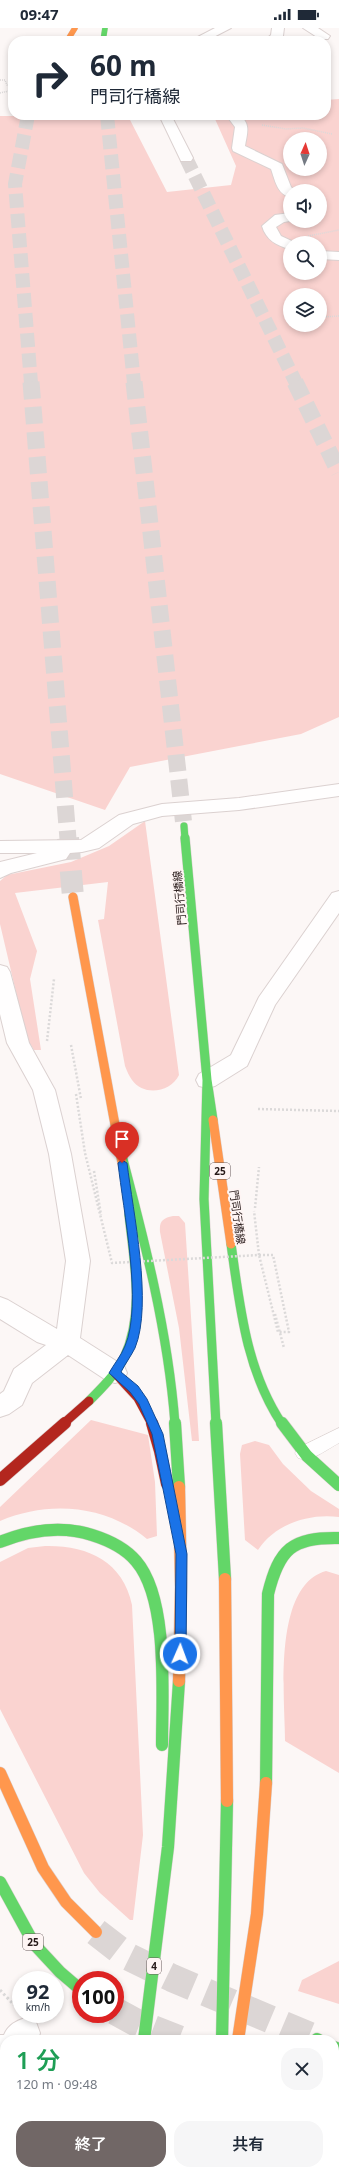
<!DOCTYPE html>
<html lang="ja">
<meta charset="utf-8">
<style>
body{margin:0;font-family:"Noto Sans","Noto Sans JP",sans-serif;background:#f6f6f7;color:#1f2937;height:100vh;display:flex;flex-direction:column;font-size:15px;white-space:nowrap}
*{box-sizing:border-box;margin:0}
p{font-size:13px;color:#747a83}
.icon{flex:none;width:22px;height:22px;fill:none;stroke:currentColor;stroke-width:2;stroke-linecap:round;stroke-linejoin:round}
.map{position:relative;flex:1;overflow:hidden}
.sheet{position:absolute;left:0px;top:2007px;width:339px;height:140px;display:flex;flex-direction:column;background:#fff;border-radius:16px 16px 0 0;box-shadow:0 2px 6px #0003}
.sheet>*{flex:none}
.guide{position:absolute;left:8px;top:8px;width:323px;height:84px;border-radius:16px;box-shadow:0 2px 6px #0003;background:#fff;color:#1f2937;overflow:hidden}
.needle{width:26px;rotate:3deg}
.tools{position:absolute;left:283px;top:104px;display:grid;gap:8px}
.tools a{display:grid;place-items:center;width:44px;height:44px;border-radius:50%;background:#fff;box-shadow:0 2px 6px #0003;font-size:20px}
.speed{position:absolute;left:12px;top:1943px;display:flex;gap:8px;font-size:20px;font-weight:700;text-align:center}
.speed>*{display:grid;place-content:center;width:52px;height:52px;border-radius:50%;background:#fff;box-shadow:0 2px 6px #0003;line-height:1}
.speed small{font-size:10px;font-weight:400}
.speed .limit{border:6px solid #d22;background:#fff;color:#111}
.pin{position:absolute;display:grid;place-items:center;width:34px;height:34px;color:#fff;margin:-41px -17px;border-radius:50% 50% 50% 0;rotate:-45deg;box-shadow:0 0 4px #0007}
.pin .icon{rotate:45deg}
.me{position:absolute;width:44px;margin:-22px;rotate:2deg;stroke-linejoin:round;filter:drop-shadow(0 0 3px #0008)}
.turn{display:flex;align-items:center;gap:14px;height:84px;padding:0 16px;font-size:18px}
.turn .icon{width:52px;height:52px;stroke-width:2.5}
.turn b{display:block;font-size:28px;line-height:34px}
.round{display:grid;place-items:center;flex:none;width:42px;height:42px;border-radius:16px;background:#f6f6f7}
.headline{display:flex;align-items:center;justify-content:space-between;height:68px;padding:0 16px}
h1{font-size:24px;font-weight:600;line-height:30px;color:#1e9e55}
.action{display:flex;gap:8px;margin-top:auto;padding:8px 16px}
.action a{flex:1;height:46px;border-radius:16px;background:#716766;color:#fff;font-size:16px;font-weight:600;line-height:46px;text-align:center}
.action a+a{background:#f6f6f7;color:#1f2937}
.status{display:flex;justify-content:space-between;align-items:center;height:28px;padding:0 20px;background:#fff;direction:ltr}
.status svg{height:11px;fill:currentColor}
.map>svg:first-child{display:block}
.green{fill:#fad3d0;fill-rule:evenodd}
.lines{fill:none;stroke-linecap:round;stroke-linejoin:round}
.street-tunnel-far1{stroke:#dcd6d5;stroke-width:14;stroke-dasharray:14 6;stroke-linecap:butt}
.street-tunnel{stroke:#dcd6d5;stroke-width:17;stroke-dasharray:17 8;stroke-linecap:butt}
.primary-tunnel-far3{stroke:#dcd6d5;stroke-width:14;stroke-dasharray:14 6;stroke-linecap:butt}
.primary-tunnel-far2{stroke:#dcd6d5;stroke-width:17;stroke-dasharray:17 8;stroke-linecap:butt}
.primary-tunnel-far1{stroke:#dcd6d5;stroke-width:22;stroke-dasharray:22 11;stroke-linecap:butt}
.primary-tunnel{stroke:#dcd6d5;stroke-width:28;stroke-dasharray:28 14;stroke-linecap:butt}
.highway-tunnel{stroke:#dcd6d5;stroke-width:28;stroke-dasharray:28 14;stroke-linecap:butt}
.lane-casing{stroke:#dbd1d0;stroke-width:1}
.street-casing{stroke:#dbd1d0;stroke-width:2}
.fast-far3-casing{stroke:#dbd1d0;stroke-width:6}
.fast-far2-casing{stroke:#dbd1d0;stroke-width:8}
.fast-far1-casing{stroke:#dbd1d0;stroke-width:10}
.fast-casing{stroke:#dbd1d0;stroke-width:13}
.slow-far2-casing{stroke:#dbd1d0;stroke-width:6}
.slow-far1-casing{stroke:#dbd1d0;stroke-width:10}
.slow-casing{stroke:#dbd1d0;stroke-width:13}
.jam-far1-casing{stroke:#dbd1d0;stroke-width:10}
.jam-casing{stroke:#dbd1d0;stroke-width:13}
.path-far2{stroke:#dbd9d9;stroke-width:1.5;stroke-dasharray:1 1;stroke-linecap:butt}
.path-far1{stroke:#dbd9d9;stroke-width:2.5;stroke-dasharray:2 2;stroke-linecap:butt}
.path{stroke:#dbd9d9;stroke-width:3;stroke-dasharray:2.5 2.5;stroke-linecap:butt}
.lane{fill:#fffefe;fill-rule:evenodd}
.street{fill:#fffefe;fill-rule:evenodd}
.fast-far3{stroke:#63d668;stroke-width:5.5}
.fast-far2{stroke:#63d668;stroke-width:7}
.fast-far1{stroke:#63d668;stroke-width:9}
.fast{stroke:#63d668;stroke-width:12}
.slow-far2{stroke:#ff974d;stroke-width:5.5}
.slow-far1{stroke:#ff974d;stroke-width:9}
.slow{stroke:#ff974d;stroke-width:12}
.jam-far1{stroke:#b3261e;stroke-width:9}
.jam{stroke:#b3261e;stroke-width:12}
.path-bridge{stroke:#dbd9d9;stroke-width:2.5;stroke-dasharray:2 2;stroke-linecap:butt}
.route{fill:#1a73e8;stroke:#114b97}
.labels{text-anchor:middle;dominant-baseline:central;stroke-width:4;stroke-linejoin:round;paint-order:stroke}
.shield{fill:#fef5f4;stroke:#675b5a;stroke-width:1}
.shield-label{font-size:10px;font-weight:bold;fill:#261918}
.street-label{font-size:11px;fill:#261918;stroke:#fef5f4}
</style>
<div class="status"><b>09:47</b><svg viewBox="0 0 49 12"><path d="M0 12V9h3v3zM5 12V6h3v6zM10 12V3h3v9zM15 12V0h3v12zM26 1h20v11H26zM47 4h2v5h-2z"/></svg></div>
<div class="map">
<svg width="339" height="2147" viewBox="0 0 339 2147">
<rect width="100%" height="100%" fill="#fcf7f6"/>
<path class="green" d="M339,71v618l-38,17 -171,33 -25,43 -105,-36v-658h128l39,76 64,-7 5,-19 -21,-47 30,-1 12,-3h69v-15zM290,111h30v30h-30zM290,163h30v30h-30zM290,215h30v30h-30zM290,267h30v30h-30z
M145,793l34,254c-8,17 -35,22 -47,5 -3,-4 -5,-9 -7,-14l-27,-146 6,-1 4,-37 -93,11 22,58 -7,28 11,71h-7l-7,-11 -27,-115v-43l7,-6 64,-13 38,-16z
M173,1188h6l6,7 14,218h-7l-13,-113 -19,-96c-1,-11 3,-14 13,-16z
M91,1392l57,15 7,47 2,54 -10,3c-41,-34 -98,-39 -147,-18v-14z
M255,1413l14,4 14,19 28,27 28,18v8c-30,-4 -64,7 -81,33l-13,-10 -5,-86 2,-9z
M45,1518c42,-1 78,15 87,59l11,230 -10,85h-3l-30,-27 -16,-20 -84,-164v-147l28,-14z
M326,1543l13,4v198l-54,-32c0,-42 -13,-155 41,-170z
M339,1933v43l-41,-13 4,-11z"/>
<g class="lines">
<path class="street-tunnel-far1" d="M186,130l110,225"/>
<path class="street-tunnel" d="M295,354l44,90"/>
<path class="primary-tunnel-far3" d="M28,87l-13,69 16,199
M107,87l27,268"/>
<path class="primary-tunnel-far2" d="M31,354l37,457
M134,354l50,444"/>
<path class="primary-tunnel-far1" d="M68,810l5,59"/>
<path class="primary-tunnel" d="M115,1983l22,12 44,17"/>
<path class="highway-tunnel" d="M96,1904l31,24 45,22 145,61"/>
<g class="lane-casing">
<path id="lane" d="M339,1400v15c-12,6 -28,20 -41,15l-3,-5 3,-5z"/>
</g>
<g class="street-casing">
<path id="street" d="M215,0h16l-25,13h-16z
M272,0h12l-1,8 -5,5h-14l7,-6z
M303,0h15l12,8 -2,3h-8z
M159,87h12l22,43 -2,3h-10z
M226,87h14c11,10 7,18 5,31l37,18 9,23 4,4h-5v6c-13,-3 -15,-17 -19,-28l-38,-18 -1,-3 3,-21z
M290,185v8l-6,1 -8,5 5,9 15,7h-6v6c-13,-3 -24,-9 -28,-23l13,-11z
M320,223l19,1v8l-19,-1z
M339,756v12l-100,14 -77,6 -29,8 -34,24 -17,4 -12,1 -4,6 -55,14 -11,5v-16l37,-9h-37v-12l81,-1 38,-25 43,-11 77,-6z
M339,863v22l-64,92 -28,61 -32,20 -8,2 -8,-2 -3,-6 3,-6 32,-19 28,-58 73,-104z
M0,937l7,2 3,5 19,71 26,47 16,64 19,107 -10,77 44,28 3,7 -3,7 -9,3 -9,-3 -38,-25 -36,28 -10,22 -13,9 -9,3v-23l4,-3 10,-22 32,-24 -9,-3 -37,-23v-22l8,3 49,29 9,-68 -17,-107 -16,-64 -26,-47 -7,-29z
M25,1990l11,4 4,11 -2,7h-33v25l-5,2v-32h4c4,-10 12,-14 21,-17z"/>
</g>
<g class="fast-far3-casing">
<path id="fast-far3" d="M103,13l2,-13"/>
</g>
<g class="fast-far2-casing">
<path id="fast-far2" d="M184,798l1,13"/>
</g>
<g class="fast-far1-casing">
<path id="fast-far1" d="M185,810l22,242 6,40
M207,1052l-3,119 12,225
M120,1120c24,91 48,182 55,276
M231,1216c9,63 15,126 51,180
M89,1373c13,-13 26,-26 35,-43 21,-45 10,-96 5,-143"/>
</g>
<g class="fast-casing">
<path id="fast" d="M175,1395l4,64
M216,1395l9,156
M282,1395l25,33 32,29
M0,1514c30,-12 61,-17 92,-7 16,5 33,13 44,26 33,38 26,135 26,184
M266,1755l2,-189c11,-45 24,-57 71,-56
M0,1854l34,62 26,28 21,18
M317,2011l2,1
M144,2012l24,-193 11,-166
M222,2012l5,-239
M334,2019l5,2
M334,2072l5,2
M122,2147l1,-5"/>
</g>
<g class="slow-far2-casing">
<path id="slow-far2" d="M67,13l8,-13"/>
</g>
<g class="slow-far1-casing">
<path id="slow-far1" d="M73,869l50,271
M213,1092l18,124"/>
</g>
<g class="slow-casing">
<path id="slow" d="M179,1459l2,100 -2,94
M225,1551l2,222
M0,1745l43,95 23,34 30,30
M238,2012l19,-126 9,-131
M219,2142v5"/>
</g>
<g class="jam-far1-casing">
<path id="jam-far1" d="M115,1345l23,25 14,26
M63,1396l26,-23"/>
</g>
<g class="jam-casing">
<path id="jam" d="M152,1395l8,28 7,33
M0,1452l65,-57"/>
</g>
<path class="path-far2" d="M0,52h5l2,5 6,1
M0,65l13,-3
M262,97l24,4 17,-1 29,6
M308,208l31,-6
M322,289l17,-1"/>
<path class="path-far1" d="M47,1013l7,-62
M71,1017l10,54
M258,1081l81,2
M94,1143l7,44
M255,1180l4,-41
M259,1227h14l16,77h-11z
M275,1286l9,34"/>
<path class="path" d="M0,1962l14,15"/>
<use href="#lane" class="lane"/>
<use href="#street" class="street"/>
<use href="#fast-far3" class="fast-far3"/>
<use href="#fast-far2" class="fast-far2"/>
<use href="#fast-far1" class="fast-far1"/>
<use href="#fast" class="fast"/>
<use href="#slow-far2" class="slow-far2"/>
<use href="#slow-far1" class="slow-far1"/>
<use href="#slow" class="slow"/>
<use href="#jam-far1" class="jam-far1"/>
<use href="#jam" class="jam"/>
<path class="path-bridge" d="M76,1066l9,59 27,110 147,-8 -5,-44"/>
</g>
<path class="route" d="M122,1132l5,3c6,49 26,141 8,185 -4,8 -10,16 -14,24l17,14 9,13 16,35 24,120 -1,100 -2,4 -4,1 -3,-1 -2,-4 1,-100 -24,-120 -13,-30 -9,-12 -21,-19c5,-9 12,-17 16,-27 18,-42 -2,-136 -7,-183z"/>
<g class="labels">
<g class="shield">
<rect x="210" y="1135" width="20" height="16" rx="3"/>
<rect x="23" y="1906" width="20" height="16" rx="3"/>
<rect x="147" y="1930" width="14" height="16" rx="3"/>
</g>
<g class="shield-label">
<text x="220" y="1143">25</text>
<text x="33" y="1914">25</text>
<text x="154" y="1938">4</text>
</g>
<g class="street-label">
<text transform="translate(179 870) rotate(-95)">門司行橋線</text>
<text transform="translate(238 1189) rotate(82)">門司行橋線</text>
</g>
</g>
</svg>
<div class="tools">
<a><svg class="needle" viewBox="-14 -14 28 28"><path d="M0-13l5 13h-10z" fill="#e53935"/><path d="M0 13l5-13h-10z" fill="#747a83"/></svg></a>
<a><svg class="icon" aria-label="sound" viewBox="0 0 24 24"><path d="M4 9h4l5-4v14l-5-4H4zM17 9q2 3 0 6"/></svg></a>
<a><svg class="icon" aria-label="search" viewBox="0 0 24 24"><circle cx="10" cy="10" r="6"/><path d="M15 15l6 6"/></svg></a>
<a><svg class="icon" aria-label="layers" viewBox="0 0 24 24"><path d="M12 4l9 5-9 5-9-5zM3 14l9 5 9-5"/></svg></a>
</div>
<div class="speed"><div>92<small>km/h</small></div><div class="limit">100</div></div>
<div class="pin" style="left:122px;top:1135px;background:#d93025"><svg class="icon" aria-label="arrive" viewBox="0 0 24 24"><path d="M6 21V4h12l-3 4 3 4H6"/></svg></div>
<svg class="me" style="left:180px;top:1626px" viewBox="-20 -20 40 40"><circle r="17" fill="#1a73e8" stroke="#fff" stroke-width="3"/><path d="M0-11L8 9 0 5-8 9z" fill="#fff"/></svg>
<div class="guide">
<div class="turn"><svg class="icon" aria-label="right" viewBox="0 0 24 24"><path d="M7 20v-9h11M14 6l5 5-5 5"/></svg><div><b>60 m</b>門司行橋線</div></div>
</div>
<section class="sheet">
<div class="headline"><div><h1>1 分</h1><p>120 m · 09:48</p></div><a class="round"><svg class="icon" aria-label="close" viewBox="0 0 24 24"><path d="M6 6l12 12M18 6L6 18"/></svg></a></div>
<div class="action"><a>終了</a><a>共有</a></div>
</section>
</div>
